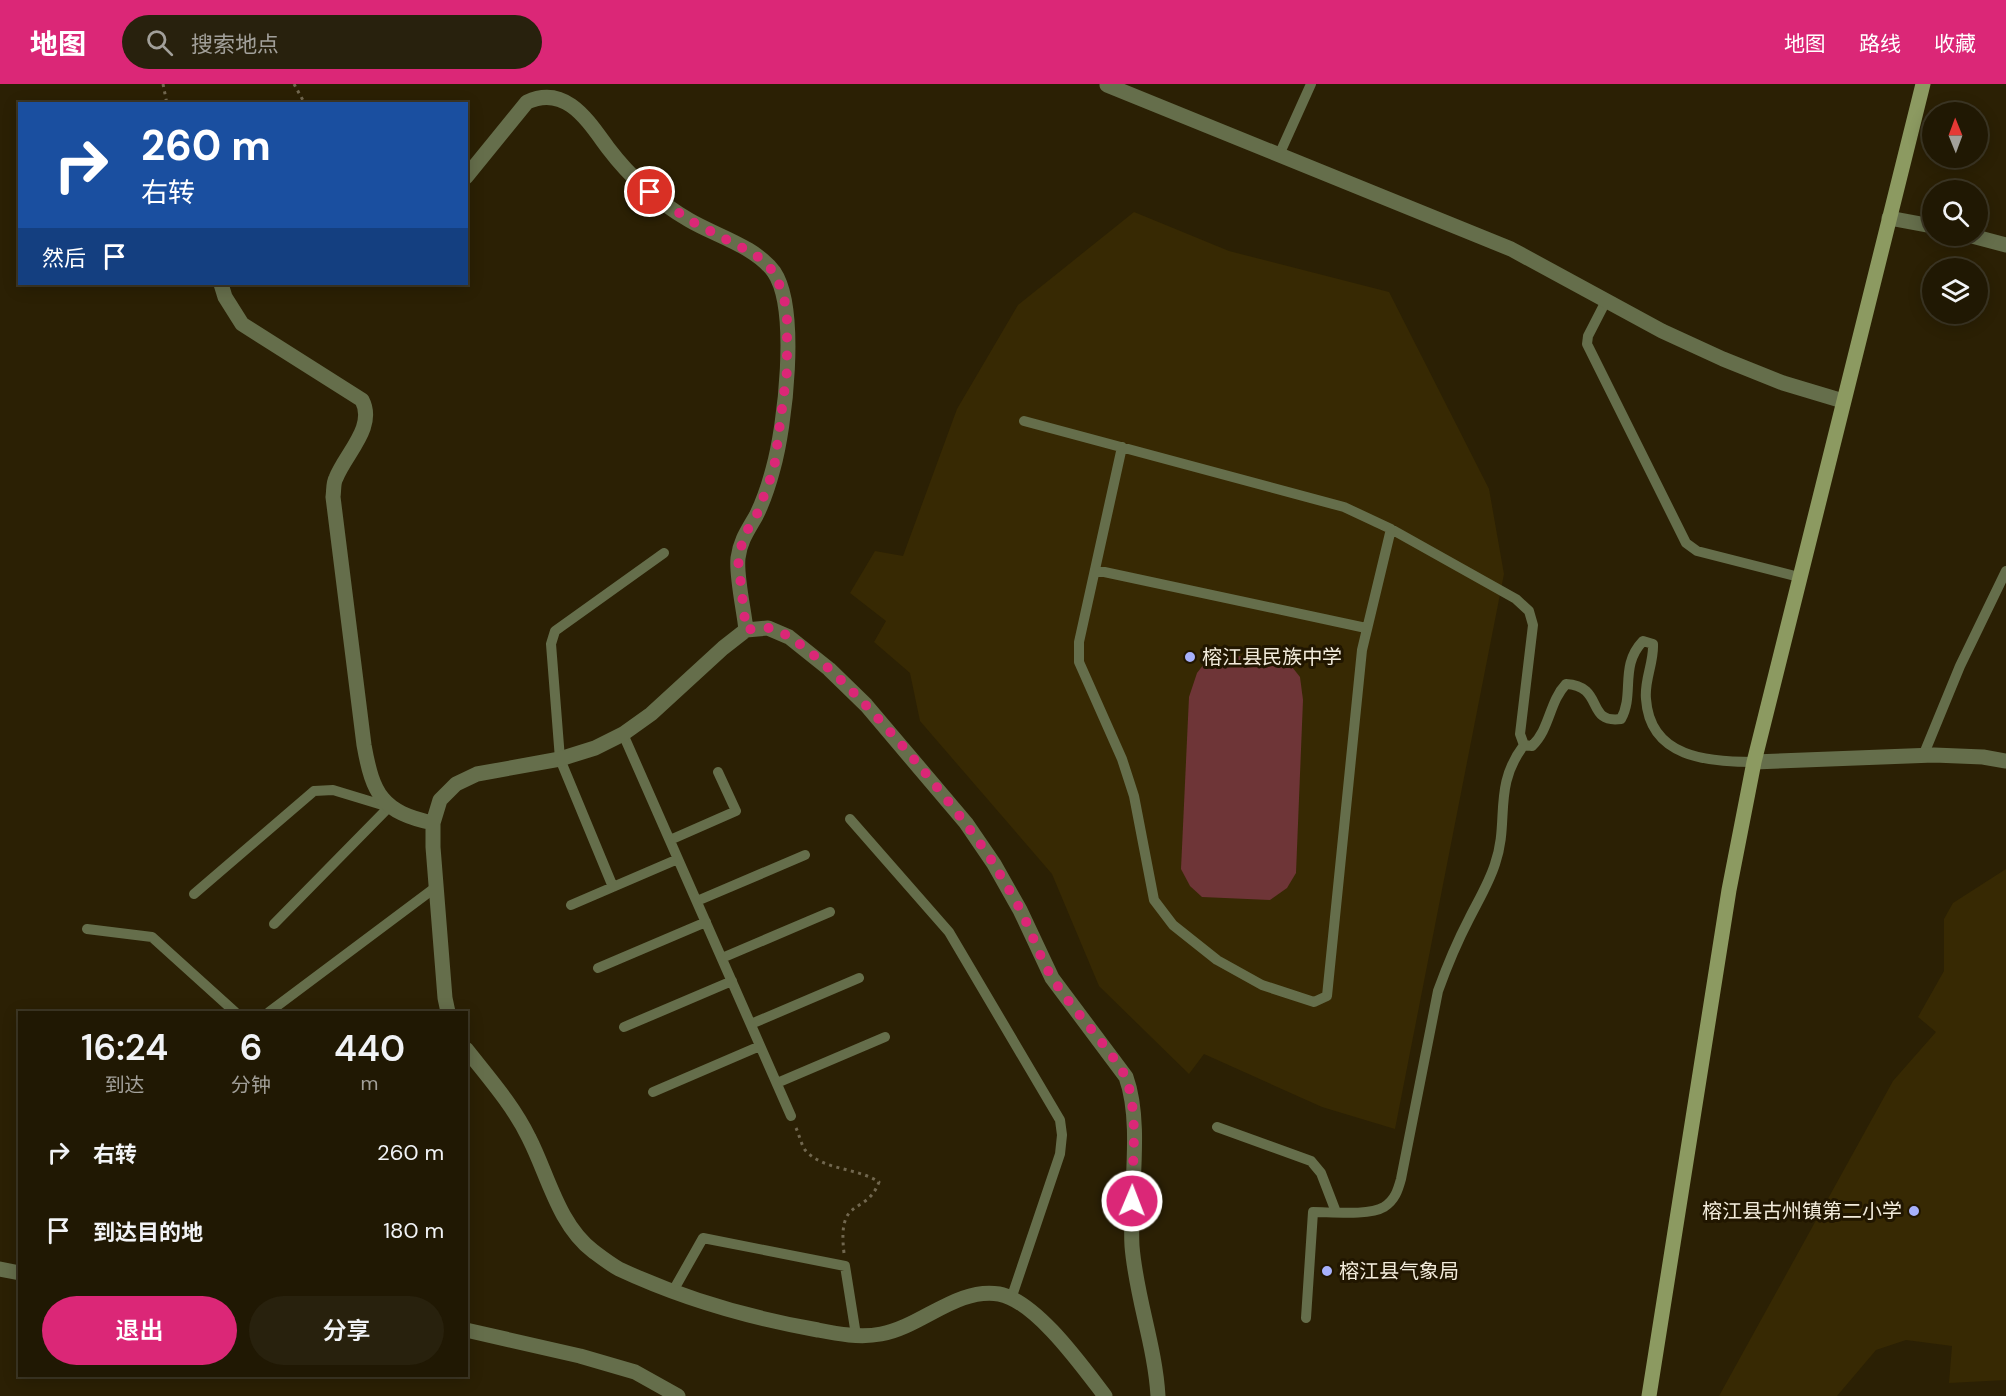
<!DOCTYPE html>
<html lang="zh">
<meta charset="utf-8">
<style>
body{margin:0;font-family:"DM Sans","Noto Sans SC",sans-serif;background:#28210d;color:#f1f3f6;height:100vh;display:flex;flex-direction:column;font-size:22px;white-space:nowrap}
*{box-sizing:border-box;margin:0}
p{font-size:20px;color:#a2a09a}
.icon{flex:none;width:33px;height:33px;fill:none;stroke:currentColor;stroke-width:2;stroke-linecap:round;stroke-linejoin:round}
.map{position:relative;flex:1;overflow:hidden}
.sheet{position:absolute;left:18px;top:927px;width:450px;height:366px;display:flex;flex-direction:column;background:#201803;border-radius:0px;box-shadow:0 3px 15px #0003,0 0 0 2px #3d3725}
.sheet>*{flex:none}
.banner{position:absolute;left:18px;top:18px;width:450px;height:183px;border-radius:0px;box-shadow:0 3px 15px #0003,0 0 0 2px #3d3725;background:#1a4fa0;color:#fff;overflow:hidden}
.needle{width:39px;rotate:359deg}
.fabs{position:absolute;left:1922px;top:18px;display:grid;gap:12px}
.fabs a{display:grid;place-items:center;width:66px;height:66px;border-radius:50%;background:#201803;box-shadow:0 3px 15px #0003,0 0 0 2px #3d3725;font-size:30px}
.pin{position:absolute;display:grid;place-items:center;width:51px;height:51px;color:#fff;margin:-26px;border:3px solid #fff;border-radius:50%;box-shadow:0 2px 6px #0007}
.me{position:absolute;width:66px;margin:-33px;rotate:1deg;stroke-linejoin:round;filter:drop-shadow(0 0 4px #0008)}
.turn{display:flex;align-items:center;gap:21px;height:126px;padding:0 24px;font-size:27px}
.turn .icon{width:78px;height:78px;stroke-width:2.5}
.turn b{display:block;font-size:42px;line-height:51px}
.then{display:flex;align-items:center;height:57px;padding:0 24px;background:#0003;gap:12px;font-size:22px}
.eta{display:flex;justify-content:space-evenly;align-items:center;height:102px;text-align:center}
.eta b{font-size:36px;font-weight:600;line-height:42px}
.primary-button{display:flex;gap:12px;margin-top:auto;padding:12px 24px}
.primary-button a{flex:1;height:69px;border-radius:36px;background:#db2777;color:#fff;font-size:24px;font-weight:600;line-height:69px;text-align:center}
.primary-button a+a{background:#28210d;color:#f1f3f6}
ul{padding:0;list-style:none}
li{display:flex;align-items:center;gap:18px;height:78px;padding:0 24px}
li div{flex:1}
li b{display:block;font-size:22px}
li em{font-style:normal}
header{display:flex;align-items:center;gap:36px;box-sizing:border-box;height:84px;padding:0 30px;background:#db2777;color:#fff}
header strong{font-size:28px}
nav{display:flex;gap:33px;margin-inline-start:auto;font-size:21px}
.search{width:420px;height:54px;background:#28210d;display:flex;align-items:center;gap:15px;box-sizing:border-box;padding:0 21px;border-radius:33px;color:#a2a09a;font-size:22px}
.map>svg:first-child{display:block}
.built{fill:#372903}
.green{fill:#6e3537}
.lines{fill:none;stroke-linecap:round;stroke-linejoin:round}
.path{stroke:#71674f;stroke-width:3;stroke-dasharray:3 4.5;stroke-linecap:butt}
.service{stroke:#656e4b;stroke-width:10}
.minor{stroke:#656e4b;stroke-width:15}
.tertiary{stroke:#656e4b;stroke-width:15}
.secondary{stroke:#8c9a61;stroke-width:15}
.route{stroke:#db2777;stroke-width:10;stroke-dasharray:0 18}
.poi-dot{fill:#a7b1fc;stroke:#211600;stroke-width:2}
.labels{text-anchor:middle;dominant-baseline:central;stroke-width:6;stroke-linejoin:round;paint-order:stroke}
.poi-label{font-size:20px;fill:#f2ebdb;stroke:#211600;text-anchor:start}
</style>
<header>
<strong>地图</strong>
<div class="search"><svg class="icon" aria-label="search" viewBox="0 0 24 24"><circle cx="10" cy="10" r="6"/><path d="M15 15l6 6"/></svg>搜索地点</div>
<nav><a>地图</a><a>路线</a><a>收藏</a></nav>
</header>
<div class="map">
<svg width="2006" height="1312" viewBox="0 0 2006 1312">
<rect width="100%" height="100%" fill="#2b2004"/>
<path class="built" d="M1134,128l95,39 160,41 100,197 15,85 -109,555 -73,-22 -118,-53 -15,20 -90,-88 -47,-112 -132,-153 -10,-48 -36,-31 12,-21 -36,-28 25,-42 28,5 54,-147 61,-104z
M2006,785v511l-57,3 3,-37 -46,-6 -30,10 -39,46h-118l174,-315 43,-49 -18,-15 26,-46v-52l9,-16z"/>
<path class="green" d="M1211,571l74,3 15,19 3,23 -7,173 -9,15 -17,12 -68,-3 -12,-11 -9,-17 8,-172 8,-24z"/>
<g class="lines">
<path class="path" d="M163,0l4,20
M294,0l11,20
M796,1044c3,6 5,16 9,22 19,21 51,17 74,32 -13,35 -42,12 -35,71"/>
<path class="service" d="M1279,71l32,-71
M1606,217l-18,35 -1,8 99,199 11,8 102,26
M1024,337l320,86 47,22 125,70 13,12 4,14 -13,109 4,11 8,1c18,-17 17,-44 34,-62 39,2 19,40 55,35 14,-25 -2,-53 22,-78l10,3c1,19 -9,36 -7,55 4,59 62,63 108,63
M1122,363l-43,195v20l43,97 12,37 20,104 19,25 44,35 45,25 52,17 13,-6 35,-346 29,-121
M1095,486l271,58
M623,650l168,382
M1923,672l37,-90 46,-95
M850,735l99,113 111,188 2,15 -2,19 -49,145
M670,756l66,-29 -18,-39
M613,803l-53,-128 -9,-115 4,-13 109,-78
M194,810l120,-103 19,-1 56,17 -115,117
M697,817l108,-46
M571,821l107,-46
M87,845l65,8 83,75
M722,874l108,-46
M598,884l108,-46
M269,928l167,-125
M751,940l108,-46
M624,943l108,-46
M777,999l108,-46
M653,1008l107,-46
M1217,1043l94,34 10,12 15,39
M673,1207l30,-53 142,28 11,69
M1306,1234l7,-106c18,0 56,4 71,-5 11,-7 14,-17 17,-28l37,-188c9,-25 19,-49 31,-72 9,-18 20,-36 26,-55 15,-43 -3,-77 29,-119"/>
<path class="minor" d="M1107,1l404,164 151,82 61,28 60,24 60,18
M466,93l61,-75c39,-18 61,19 81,46 22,29 50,54 81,72 27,16 66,26 85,52 25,37 11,155 -1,197 -4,15 -10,33 -17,47 -8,14 -16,25 -18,42 -2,18 6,52 8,72
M221,200l4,13 17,27 120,76c14,27 -16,53 -26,78 -3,5 -2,13 -3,19l31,248c9,50 18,67 69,78
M448,928l-3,-14 -12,-151v-24l7,-23 16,-16 21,-10 83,-15 35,-11 28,-14 28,-20 72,-66 23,-18 22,-2 21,9 40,32 37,36 100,118 28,41 26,46 32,68 74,99c17,47 3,118 6,169 4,51 23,99 26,150
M466,965c22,28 47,56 63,89 19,37 29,86 64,113 8,6 17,13 26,18 62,29 131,49 199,61 20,4 42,8 63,4 40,-7 76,-47 118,-40 37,7 83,72 106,102
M0,1185l20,4
M466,1246l114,26 55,16 43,24"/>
<path class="tertiary" d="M1889,134l43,8
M1972,152l34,9
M1754,678l180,-7 49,2 23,4"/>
<path class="secondary" d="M1649,1312l80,-506 25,-128 169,-678"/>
</g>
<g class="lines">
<path class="route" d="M650,108l39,28 67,35 18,17 10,24 3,24v51l-13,98 -17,45 -13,22 -6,23 8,71c7,-1 16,-3 23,-2 52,10 196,188 226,238 8,14 17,28 25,43 12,23 19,48 33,70 22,34 52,63 73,98 13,39 6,84 6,124"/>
</g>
<g class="poi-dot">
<circle cx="1190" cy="573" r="6"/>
<circle cx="1914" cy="1127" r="6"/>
<circle cx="1327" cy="1187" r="6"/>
</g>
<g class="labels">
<g class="poi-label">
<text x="1202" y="573">榕江县民族中学</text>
<text x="1902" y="1127" text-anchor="end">榕江县古州镇第二小学</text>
<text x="1339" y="1187">榕江县气象局</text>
</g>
</g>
</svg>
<div class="fabs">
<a><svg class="needle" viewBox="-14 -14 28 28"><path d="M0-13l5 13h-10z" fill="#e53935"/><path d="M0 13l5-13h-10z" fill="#a2a09a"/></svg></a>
<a><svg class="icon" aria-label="search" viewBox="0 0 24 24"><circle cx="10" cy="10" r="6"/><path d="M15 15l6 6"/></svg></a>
<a><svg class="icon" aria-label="layers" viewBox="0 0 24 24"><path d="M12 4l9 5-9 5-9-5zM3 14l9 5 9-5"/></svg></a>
</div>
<div class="pin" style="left:650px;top:108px;background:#d93025"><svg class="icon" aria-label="arrive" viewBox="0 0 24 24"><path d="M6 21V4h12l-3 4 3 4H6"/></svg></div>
<svg class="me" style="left:1132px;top:1117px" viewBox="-20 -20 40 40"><circle r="17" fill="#db2777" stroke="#fff" stroke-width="3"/><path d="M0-11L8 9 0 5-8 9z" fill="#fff"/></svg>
<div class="banner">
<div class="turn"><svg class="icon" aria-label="right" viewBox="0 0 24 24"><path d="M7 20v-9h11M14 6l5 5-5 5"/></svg><div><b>260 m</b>右转</div></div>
<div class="then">然后<svg class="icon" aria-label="arrive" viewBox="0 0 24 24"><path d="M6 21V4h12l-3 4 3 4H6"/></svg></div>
</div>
<section class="sheet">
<div class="eta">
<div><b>16:24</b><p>到达</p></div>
<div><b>6</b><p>分钟</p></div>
<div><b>440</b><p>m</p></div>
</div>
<ul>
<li><svg class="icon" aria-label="right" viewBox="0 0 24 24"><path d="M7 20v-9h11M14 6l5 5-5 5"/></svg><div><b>右转</b></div><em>260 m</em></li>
<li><svg class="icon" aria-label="arrive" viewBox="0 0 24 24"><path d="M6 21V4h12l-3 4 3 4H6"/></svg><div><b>到达目的地</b></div><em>180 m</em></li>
</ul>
<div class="primary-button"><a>退出</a><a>分享</a></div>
</section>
</div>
